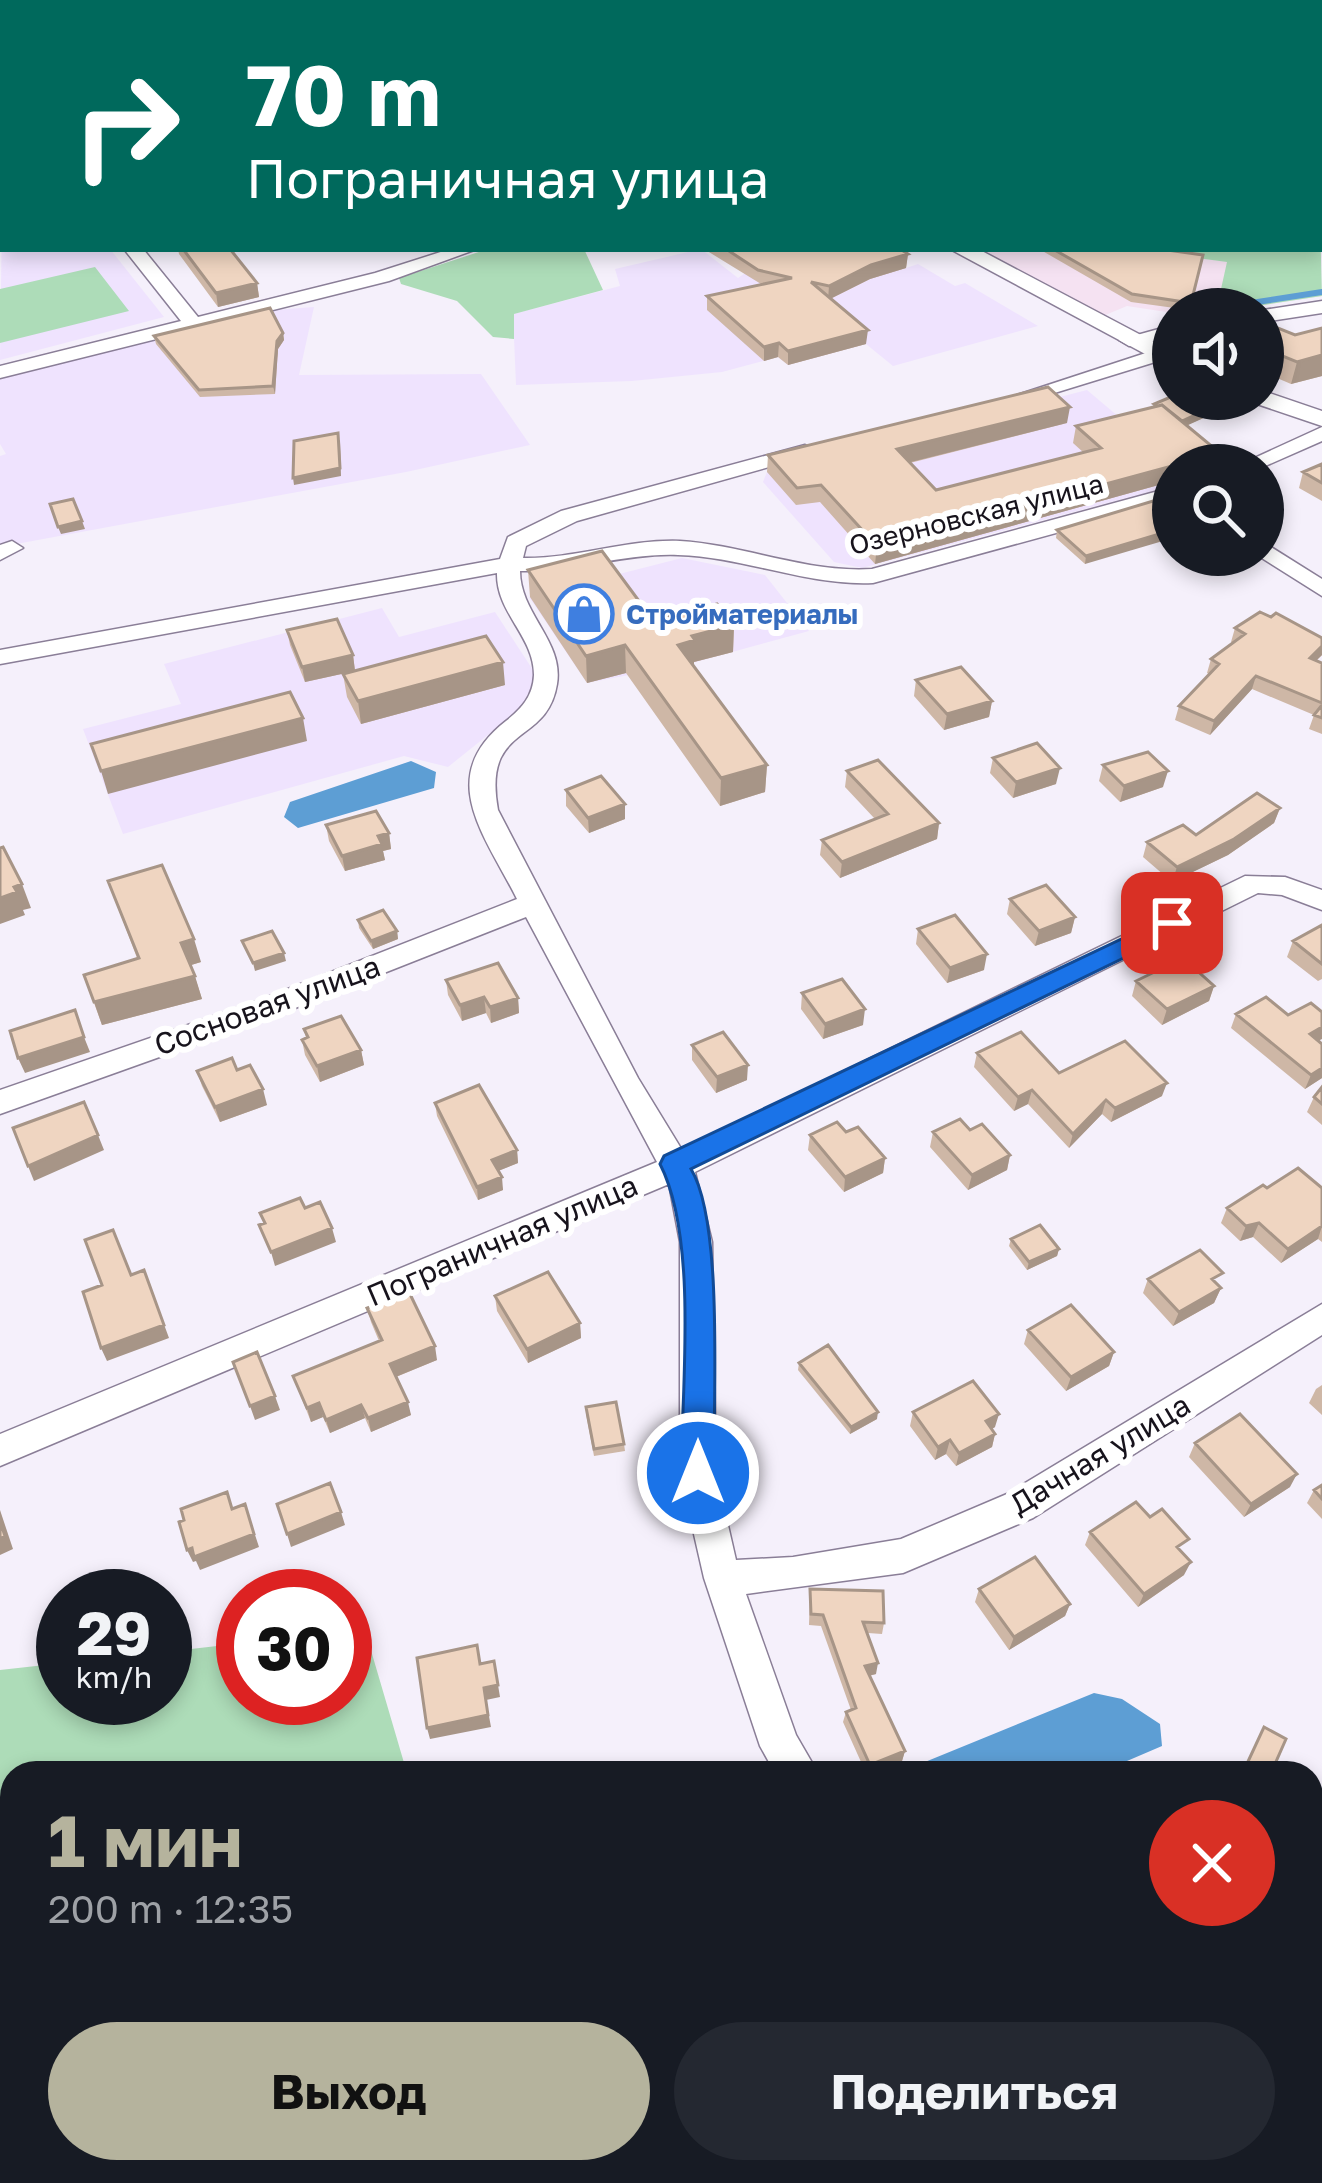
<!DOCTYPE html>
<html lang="ru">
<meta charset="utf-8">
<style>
body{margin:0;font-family:"Golos Text",sans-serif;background:#242831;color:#f1f3f6;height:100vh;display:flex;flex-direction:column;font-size:45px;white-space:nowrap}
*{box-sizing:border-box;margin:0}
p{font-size:39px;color:#9ea1a6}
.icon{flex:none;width:66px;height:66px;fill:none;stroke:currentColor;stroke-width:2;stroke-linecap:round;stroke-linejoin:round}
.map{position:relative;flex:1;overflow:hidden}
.sheet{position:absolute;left:0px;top:1761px;width:1323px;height:423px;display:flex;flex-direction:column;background:#171b24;border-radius:36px 36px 0 0;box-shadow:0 6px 18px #0003}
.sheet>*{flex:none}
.guide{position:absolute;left:0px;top:0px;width:1323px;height:252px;box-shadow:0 6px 18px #0003;background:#00695c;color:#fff;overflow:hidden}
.buttons{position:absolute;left:1152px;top:288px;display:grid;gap:24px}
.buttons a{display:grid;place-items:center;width:132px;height:132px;border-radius:50%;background:#171b24;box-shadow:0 6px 18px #0003;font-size:60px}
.speed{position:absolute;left:36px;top:1569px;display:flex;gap:24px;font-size:60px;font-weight:700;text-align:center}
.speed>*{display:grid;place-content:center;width:156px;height:156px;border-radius:50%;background:#171b24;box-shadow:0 6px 18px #0003;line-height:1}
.speed small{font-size:30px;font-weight:400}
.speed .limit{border:18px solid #d22;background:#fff;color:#111}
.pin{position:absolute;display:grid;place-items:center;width:102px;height:102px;color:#fff;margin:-51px;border-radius:24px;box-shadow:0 6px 18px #0006}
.me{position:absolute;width:132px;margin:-66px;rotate:0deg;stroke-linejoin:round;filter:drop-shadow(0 0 9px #0008)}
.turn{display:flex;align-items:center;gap:42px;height:252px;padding:0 48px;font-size:54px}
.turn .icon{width:156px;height:156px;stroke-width:2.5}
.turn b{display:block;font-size:84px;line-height:102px}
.round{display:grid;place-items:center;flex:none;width:126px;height:126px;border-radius:63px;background:#242831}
.head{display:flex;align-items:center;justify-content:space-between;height:204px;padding:0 48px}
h1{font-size:72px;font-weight:700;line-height:90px;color:#b5b39d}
.button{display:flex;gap:24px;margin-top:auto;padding:24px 48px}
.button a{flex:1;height:138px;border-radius:72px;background:#b5b39d;color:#111;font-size:48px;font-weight:700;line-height:138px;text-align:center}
.button a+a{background:#242831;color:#f1f3f6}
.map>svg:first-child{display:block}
.commercial{fill:#f5e2f2}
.built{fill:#efe3fe}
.green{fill:#addcb8}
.water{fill:#5d9ed4}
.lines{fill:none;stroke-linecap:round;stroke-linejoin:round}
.stream-far1{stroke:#5d9ed4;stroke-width:4.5}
.stream{stroke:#5d9ed4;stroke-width:6}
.minor-casing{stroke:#8a7e97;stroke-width:3}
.tertiary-casing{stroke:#8a7e97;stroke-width:3}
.minor{fill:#fff;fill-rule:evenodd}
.tertiary{fill:#fff;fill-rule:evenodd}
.rail{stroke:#75707a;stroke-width:4.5;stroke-dasharray:14 6;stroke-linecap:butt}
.wall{fill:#ceb7a6}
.shaded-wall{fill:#a79587}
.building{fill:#efd5c1;stroke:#a79587;stroke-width:3}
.route{fill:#1a73e8;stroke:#114b97;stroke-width:3}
.labels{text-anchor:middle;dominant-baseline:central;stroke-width:12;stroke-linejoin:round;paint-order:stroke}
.far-street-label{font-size:27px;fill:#17131c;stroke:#fff}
.far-shop-label{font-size:27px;font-weight:bold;fill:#366cbe;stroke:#fff;text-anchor:start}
.street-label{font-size:30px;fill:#17131c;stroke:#fff}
</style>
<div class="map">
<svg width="1322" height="2183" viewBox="0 0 1322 2183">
<rect width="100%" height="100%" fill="#f5f0fb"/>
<path class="commercial" d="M978,249h152l98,13 -4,35 14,12h-65v4l-46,-7 -24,10z"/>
<path class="built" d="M3,140v109h107l54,68 -164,43z
M701,249l37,29 13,-9 155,-1 12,-4 37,22 10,-3 73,43 -145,40 -27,-22 -78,21 -10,-8 -56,15 -90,9 -116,4 -3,-71 107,-28 -5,-17z
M314,307l-15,68 182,-1 49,71 -124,27 -406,75v-91l6,-2 -6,-10v-65l261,-68z
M1087,390l45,38 30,-9 -15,-12 15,-3 66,61h-55v18l-6,4 -305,81 -28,-6 -71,-80 4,-10z
M682,558l83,17 44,56 -117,32 -105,20 -58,-86z
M382,608l17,29 96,-25 38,58 1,13 -15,27 -71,57 -44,-11 -281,78 -40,-105 98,-25 -17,-40z"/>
<path class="green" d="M1320,221l2,75 -84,13 -17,-20 6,-27 -97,-13h190z
M488,249h96l19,41 -89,24v25l-21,-2 -36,-36 -56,-17 -2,-6z
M95,267l34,44 -129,32v-54z
M365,1630l42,143h-395v399h1299v-257l11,-2v270h-1322v-513l63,-7v35h102v-46l78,-9v55h102v-66z"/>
<path class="water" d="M411,761l25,11 -2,16 -136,40 -14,-11 6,-15z
M1094,1693l28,6 38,25 2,22 -63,27h-201z"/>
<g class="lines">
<path class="stream-far1" d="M1280,249h28"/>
<path class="stream" d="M1238,305l84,-13"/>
<g class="minor-casing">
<path id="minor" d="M542,0h23l2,3h-23z
M774,0h24l2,3h-24z
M1320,135h2v11h-2z
M1320,211h2v10h-2z
M124,249h19l55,68 177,-44 75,-24h27l-88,32 -389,97v-12l181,-45z
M1322,301v12l-59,9v-12z
M1173,325v12l-44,9 -10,-6z
M1158,349l7,2v8l-143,44 -17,-4z
M1322,427v14l-59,26 -24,-2z
M805,445l11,6 -4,4 -235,66 -51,25 -3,12c53,1 103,-19 157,-17 65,4 126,32 192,28l301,-82v14l-300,82c-67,3 -128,-26 -195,-28 -53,-2 -104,17 -158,16 0,43 44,70 37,113 -10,63 -75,38 -59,126l140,268 44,72 563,-274 40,1 37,13v20l-40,-15 -24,-2 -563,279 17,70 4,231 20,87 57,-3 108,-18 106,-45 315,-190v31l-289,183 -130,55 -157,21 50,141 22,38h-43l-15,-27 -56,-168 -24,-105v-231l-11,-58 -669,282v-32l657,-272 -131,-245 -246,97 -280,100v-24l260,-90 257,-101c-32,-64 -83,-122 -11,-178 16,-13 27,-25 28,-46 0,-39 -38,-62 -37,-102l-497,91v-14l500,-91 8,-22 53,-26z
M12,541l11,7 -23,12v-15z
M1263,542l59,37v17l-65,-41h6z"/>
</g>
<g class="tertiary-casing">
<path id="tertiary" d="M0,82h3v12h-3z
M950,249h28l195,103v17z
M1263,391l59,20v15l-68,-23 -3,-4h12z"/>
</g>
<use href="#minor" class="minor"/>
<use href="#tertiary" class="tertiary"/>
<path class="rail" d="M761,0l12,3"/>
</g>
<path class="wall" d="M104,0h57v3h-57z
M178,249h52l27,34 2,14 -41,10 -39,-53z
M704,249h196l8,5 -2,14 -36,11 -40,20 36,45 -78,21 -10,-8 -14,4 -57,-51v-14l54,-12z
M1039,249h121l43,6 -14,54h-7l-51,-7z
M1263,322l32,13 27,-7v48l-31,8 -28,-12z
M283,333l1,7 -6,9 -3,45 -75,3 -44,-53 -2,-8z
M1154,404l65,7 -32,14 33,28 -3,12h-44v16l-298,83 -55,-62 -24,3 -29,-33 1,-17 299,-32 -157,40 26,27 148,-37 -11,-10 3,-17 78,-19z
M1322,464v37l-23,-13 4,-16z
M1173,495l-88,69 -29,-26 1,-8z
M528,570l125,50 81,5 -1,27 -39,10v5l73,98 -2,27 -45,14 -94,-133 -39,10 -57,-86z
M1235,628l87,10v17l-5,5 5,3v71l-13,-5 5,-14 -62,-26 -42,46 -35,-15 4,-14 30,-32 -2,-1 4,-14 22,-16 -2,-1z
M287,630l66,25 2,16 -50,11 -15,-37z
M343,674l162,11 -144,39 -14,-27z
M916,680l76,21 -3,16 -45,13 -30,-34z
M993,758l63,26 -43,14 -23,-25z
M1103,765l60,22 -43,15 -21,-21z
M847,771l92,52 -2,16 -97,39 -20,-23 2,-15 53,-21 -30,-32z
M566,790l59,14v15l-36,14 -23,-27z
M1280,808l-6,15 -46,32 -56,27 -29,-25 4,-15 49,-7z
M326,825l63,8 2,16 -8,2 2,9 -40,11 -16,-30z
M108,881l93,81 -10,3 11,34 -100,26 -18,-50 53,-17z
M1010,899l65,18 -4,16 -36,13 -28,-32z
M358,920l39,11 1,8 -25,10 -14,-21z
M1322,925v54l-4,2 -31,-24 6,-16z
M918,929l66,41 -37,13 -31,-39z
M446,980l72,18 1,15 -28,10 -5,-10 -24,8 -14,-26z
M1136,981l78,5 -5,15 -47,24 -30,-29z
M802,993l61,32 -40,14 -22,-30z
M1236,1014l82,27 4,3v34l-17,11 -74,-61z
M304,1029l57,21 3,15 -44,17 -15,-27 -3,-15 4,-2z
M692,1045l55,35 -31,13 -24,-33z
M977,1053l82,20 103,23 -51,26 -9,-8 -33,34 -41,-44 -14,7 -40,-44z
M237,1070l30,35 -47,17 -18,-36 -5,-15z
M1322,1087v38l-15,-13 7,-15z
M435,1103l82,47 1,13 -20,8 5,19 -25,10 -41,-84z
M970,1130l40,25 -3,15 -39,20 -38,-43 3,-15z
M846,1132l39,26 -2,15 -39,19 -36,-42 2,-15z
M1267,1188h55v54l-4,-3 -37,24 -28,-26 -13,4 -19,-18 6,-15z
M1011,1239l48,10 -2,7 -30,14 -18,-24z
M1148,1279l70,6 3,3 -7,15 -41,23 -30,-33z
M495,1296l85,27 1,15 -53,25 -31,-52z
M367,1308l70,52 -41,17 15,38 -40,17 -6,-14 -35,15 -7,-16 -12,5 -18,-46 86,-35 -8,-19z
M1028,1330l86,22 -5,14 -43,25 -42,-47z
M799,1363l78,56 -27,15 -52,-64z
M1322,1385v30l-13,-12 7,-14z
M913,1412l82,15 -3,2 3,5 -3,13 -36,19 -10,-12 -11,6 -25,-34z
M586,1414l38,30 1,7 -31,5z
M1195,1443l95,44 -46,30 -55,-60z
M1322,1485v34l-15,-16 7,-13z
M1150,1517l32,35 2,23 -46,32 -53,-62 5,-13z
M810,1589l74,34 -2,11 -14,-1 8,41 -7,2 36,75 -3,10 -29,12h-7l-23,-51 3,-10 5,-2 -30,-84 -12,-1z
M979,1589l91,15 -5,12 -56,34 -34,-48z"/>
<path class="shaded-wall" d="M908,254l-2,14 -36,11 -42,21 1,-14 42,-21z
M257,283l2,14 -41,10 -2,-14z
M868,330l-2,14 -78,21v-14z
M283,333l1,7 -6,9 -3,45 -2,-8 4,-45z
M779,343l-1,14 -14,4v-14z
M1322,355v21l-31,8 6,-22z
M1221,403l-2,8 -44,20 2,-8z
M1070,407l-3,16 -172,43 2,-17z
M340,440l1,36 -47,9 -1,-7z
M1220,453l-3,12h-42z
M1173,466v15l-298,83 2,-18z
M82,521l3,8 -24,5 -3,-7z
M1173,530v8l-88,26 1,-8z
M734,625l-1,27 -39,10v5l-16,-22 14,-9z
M625,645l1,28 -39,10 -1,-27z
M1322,646v9l-17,16 5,-13z
M353,655l2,16 -50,11 -3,-15z
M503,662l2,23 -144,39 -3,-23z
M1256,676l-4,13 -42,46 4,-14z
M992,701l-3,16 -45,13 3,-16z
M303,718l4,23 -199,53 -7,-23z
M767,765l-2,27 -45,14 1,-28z
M1060,768l-4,16 -43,14 3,-16z
M1168,771l-5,16 -43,15 4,-16z
M625,804v15l-36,14 -1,-15z
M1280,808l-6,15 -46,32 -56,27 5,-15z
M939,823l-2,16 -97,39 2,-16z
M389,833l2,16 -8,2 2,9 -40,11 -3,-15 36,-20z
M22,884l9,24 -8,2 2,5 -25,9v-26l14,-11z
M1075,917l-4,16 -36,13 4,-15z
M397,931l1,8 -25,10 -2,-8z
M194,939l7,23 -13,4 -7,-23z
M284,953l2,8 -31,10 -2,-8z
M987,954l-3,16 -37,13 3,-15z
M195,976l7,23 -100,26 -8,-23z
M1214,986l-5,15 -47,24 5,-16z
M484,997l2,16 -24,8 -2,-16z
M518,998l1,15 -28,10 -1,-16z
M865,1009l-2,16 -40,14 2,-15z
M1322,1027v12l-18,9 6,-14z
M84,1037l6,15 -65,21 -7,-15z
M361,1050l3,15 -44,17 -3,-16z
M748,1065l-1,15 -31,13 1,-16z
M1322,1068v10l-17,11 6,-14z
M1167,1083l-5,13 -51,26 4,-14z
M263,1089l4,16 -47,17 -5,-15z
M1032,1090l-4,14 -14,7 4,-14z
M1106,1100l-4,14 -33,34 4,-14z
M98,1135l6,15 -70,31 -6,-15z
M517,1150l1,13 -25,10 -1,-13z
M1010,1155l-3,15 -39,20 4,-15z
M885,1158l-2,15 -39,19 1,-15z
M502,1177l1,13 -25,10 -1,-13z
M1259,1223l-6,14 -13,4 6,-15z
M1322,1226l-4,13 -37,24 7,-14z
M332,1228l4,14 -61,24 -4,-14z
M1059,1249l-2,7 -30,14 2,-8z
M144,1270l25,68 -62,23 -6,-13z
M1221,1288l-7,15 -41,23 6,-14z
M580,1323l1,15 -53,25 -1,-14z
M435,1346l2,14 -44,18 -3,-14z
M1114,1352l-5,14 -43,25 5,-14z
M275,1396l5,14 -25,10 -5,-14z
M408,1402l3,13 -40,17 -3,-14z
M319,1403l4,14 -12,5 -4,-14z
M361,1405l4,13 -35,15 -4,-13z
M878,1412l-1,7 -27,15 1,-7z
M999,1414l-4,13 -13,8 4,-14z
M995,1434l-3,13 -36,19 3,-13z
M950,1440l-4,14 -11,6 3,-13z
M1297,1474l-7,13 -46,30 7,-13z
M245,1504l14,43 -59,23 -4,-9 -3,1 -6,-12z
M0,1510l13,39 -13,6z
M341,1512l4,13 -54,22 -4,-13z
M1191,1562l-7,13 -46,32 6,-13z
M1070,1604l-5,12 -56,34 5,-13z
M878,1663l-2,11 -13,3 2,-11z
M498,1685l2,12 -14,3 5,27 -61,12 -3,-11 57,-40z
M905,1751l-3,10 -29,12h-5l2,-8z"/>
<path class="building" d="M126,0h30l-2,3h-30z
M206,0h81l-2,3h-80z
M396,0h33l-1,3h-33z
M1124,0h79l13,3h-96z
M1216,0h106v115l-2,10v-122h-102z
M183,249h47l27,34 -41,10z
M726,249h174l8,5 -37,11 -42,21 -18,-4 57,48 -80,21 -9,-8 -15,4 -57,-51 85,-18 -34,-8z
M1053,249h107l43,6 -12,48 -59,-9z
M270,308l13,25 -6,8 -4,45 -74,4 -45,-54z
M1263,322l32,13 27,-7v27l-25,7 -34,-14z
M1048,387l22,20 -173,42 39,41 165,-42 -25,-22 86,-21 58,48 -343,93 -56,-61 -24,3 -29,-33z
M1173,396v3h40l8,4 -39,18 -20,-16 -5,1 -3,-2z
M338,433l2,35 -47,10 1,-37z
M1322,464v19l-19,-11z
M1173,495v35l-87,26 -29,-26z
M73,499l9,22 -24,6 -8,-23z
M602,551l51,69 64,-16 17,21 -42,11 3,4 -17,5 89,120 -46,13 -96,-133 -39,11 -58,-86z
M1260,612l11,5 5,-4 46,25v8l-12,12 12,5v40l-66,-27 -42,45 -35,-15 40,-42 -8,-5 34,-25 -10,-6z
M337,619l16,36 -51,12 -15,-37z
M486,636l17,26 -145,39 -15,-27z
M961,667l31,34 -45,13 -31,-34z
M290,692l13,26 -202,53 -10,-27z
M1322,705v13l-8,-3z
M1037,743l23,25 -44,14 -23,-24z
M1148,752l20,19 -44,15 -21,-21z
M878,760l61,63 -97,39 -20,-22 66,-26 -41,-43z
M601,776l24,28 -37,14 -22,-28z
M1257,793l23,15 -46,31 -57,28 -30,-25 36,-17 13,10z
M376,811l13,22 -11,3 4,8 -40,12 -16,-31z
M3,847l19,37 -8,3 3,5 -17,6v-50z
M162,865l32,74 -13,4 14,33 -101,26 -10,-27 55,-17 -31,-77z
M1046,885l29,32 -36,14 -29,-32z
M383,910l14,21 -26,10 -13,-21z
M955,915l32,39 -37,14 -32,-39z
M1322,925v39l-29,-23z
M272,931l12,22 -31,10 -11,-22z
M1183,958l31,28 -47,23 -31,-28z
M498,963l20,35 -28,9 -6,-10 -24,8 -14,-25z
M842,979l23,30 -40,15 -23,-31z
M1266,997l22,18 23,-12 11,9v15l-12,7 12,10v24l-11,7 -75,-61z
M75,1010l9,27 -66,21 -8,-27z
M341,1016l20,34 -44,16 -15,-26 6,-3 -4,-8z
M723,1032l25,33 -31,12 -25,-32z
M1021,1032l38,41 66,-32 42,42 -52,25 -9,-8 -33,34 -41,-44 -14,7 -41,-44z
M232,1058l5,12 13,-5 13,24 -48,18 -18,-36z
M479,1085l38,65 -25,10 10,17 -25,10 -42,-84z
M1322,1087v17l-8,-7z
M84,1102l14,33 -70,31 -15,-38z
M960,1119l10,11 12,-6 28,31 -38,20 -39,-43z
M837,1122l9,10 12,-5 27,31 -40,19 -35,-42z
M1298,1168l24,20v38l-34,23 -29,-26 -13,3 -19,-18 36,-23 4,3z
M300,1198l5,10 15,-6 12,26 -61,24 -12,-27 6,-2 -5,-10z
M1040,1225l19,24 -30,13 -18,-23z
M113,1230l18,45 13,-5 20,55 -63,23 -18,-56 19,-7 -17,-45z
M1200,1250l23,23 -11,6 9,9 -42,24 -31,-33z
M548,1272l32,51 -53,26 -32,-53z
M409,1292l26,54 -45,18 18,38 -40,16 -7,-13 -35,15 -7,-17 -12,5 -14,-32 89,-36 -15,-32z
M1071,1305l43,47 -43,25 -43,-47z
M828,1345l50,67 -27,15 -52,-64z
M257,1352l18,44 -25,10 -17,-44z
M973,1381l26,33 -13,7 9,13 -36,19 -9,-13 -12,7 -25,-35z
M616,1402l8,42 -30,5 -8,-42z
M1240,1414l57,60 -46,30 -56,-61z
M330,1483l11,29 -54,22 -10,-30z
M1322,1485v14l-8,-9z
M227,1492l5,17 13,-5 9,30 -60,23 -2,-9 -5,2 -8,-28 5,-2 -3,-11z
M1136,1502l14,15 12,-8 27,30 -12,8 14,15 -47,32 -54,-62z
M0,1521l5,15 -5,3z
M1035,1557l35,47 -56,33 -35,-48z
M810,1589l73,2 1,32 -21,-1 15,41 -13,3 40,85 -35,14 -24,-53 10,-4 -33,-93 -12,-1z
M477,1645l3,19 14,-3 4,24 -14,3 4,27 -61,13 -10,-70z
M1264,1727l22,12 -15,34h-18l-8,-5z"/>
<path class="route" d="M1172,915l9,2 3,6 -3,7 -490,239c33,54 22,234 23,304l-5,11 -11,4 -12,-4 -5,-11c1,-85 17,-235 -21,-309l4,-8z"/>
<defs>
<g id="shop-ring" transform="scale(3)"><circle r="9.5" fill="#fff" stroke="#3f7fe0" stroke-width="1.5"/><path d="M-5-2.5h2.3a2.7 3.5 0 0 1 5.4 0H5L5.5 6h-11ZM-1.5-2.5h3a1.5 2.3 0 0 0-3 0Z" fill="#3f7fe0"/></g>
</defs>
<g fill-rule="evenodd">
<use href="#shop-ring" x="584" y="614"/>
</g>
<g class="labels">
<g class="far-street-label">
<text transform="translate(976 514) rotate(-14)">Озерновская улица</text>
</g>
<g class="far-shop-label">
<text x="626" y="614">Стройматериалы</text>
</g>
<g class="street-label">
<text transform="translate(267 1005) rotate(-20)">Сосновая улица</text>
<text transform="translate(502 1240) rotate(-23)">Пограничная улица</text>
<text transform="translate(1100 1454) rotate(-31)">Дачная улица</text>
</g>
</g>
</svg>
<div class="buttons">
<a><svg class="icon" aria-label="sound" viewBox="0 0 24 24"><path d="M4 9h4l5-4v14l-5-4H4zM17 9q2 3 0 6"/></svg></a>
<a><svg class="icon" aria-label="search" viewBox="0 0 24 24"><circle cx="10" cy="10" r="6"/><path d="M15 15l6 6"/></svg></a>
</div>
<div class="speed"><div>29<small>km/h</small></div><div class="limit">30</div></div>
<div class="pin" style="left:1172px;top:923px;background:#d93025"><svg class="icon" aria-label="arrive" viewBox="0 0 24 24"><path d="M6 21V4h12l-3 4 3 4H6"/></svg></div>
<svg class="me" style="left:698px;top:1473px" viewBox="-20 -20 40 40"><circle r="17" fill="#1a73e8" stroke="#fff" stroke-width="3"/><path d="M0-11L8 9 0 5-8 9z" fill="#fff"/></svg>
<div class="guide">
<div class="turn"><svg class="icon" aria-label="right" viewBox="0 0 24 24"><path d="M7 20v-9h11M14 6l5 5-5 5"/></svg><div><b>70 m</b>Пограничная улица</div></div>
</div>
<section class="sheet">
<div class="head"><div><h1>1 мин</h1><p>200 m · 12:35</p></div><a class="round" style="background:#d93025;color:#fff"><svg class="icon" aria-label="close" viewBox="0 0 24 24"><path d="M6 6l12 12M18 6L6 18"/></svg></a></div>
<div class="button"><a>Выход</a><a>Поделиться</a></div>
</section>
</div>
